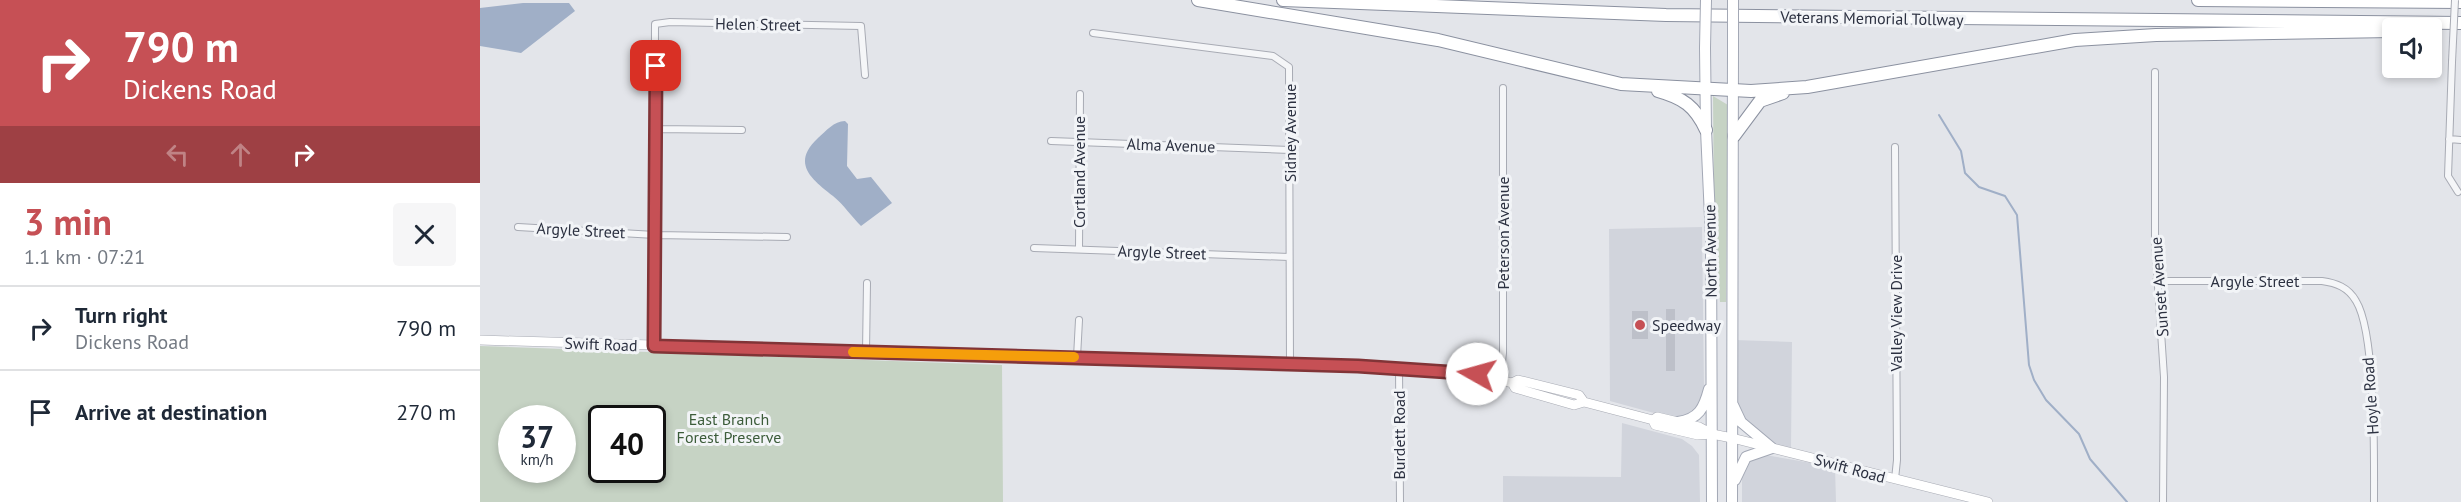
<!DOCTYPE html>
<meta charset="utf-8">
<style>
body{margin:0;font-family:"PT Sans",sans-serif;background:#f6f6f7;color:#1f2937;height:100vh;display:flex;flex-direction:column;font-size:22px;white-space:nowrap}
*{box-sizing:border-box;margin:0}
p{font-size:20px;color:#747a83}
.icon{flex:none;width:33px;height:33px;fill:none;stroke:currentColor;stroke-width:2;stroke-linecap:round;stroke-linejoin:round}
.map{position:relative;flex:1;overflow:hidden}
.details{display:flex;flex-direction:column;background:#fff;width:480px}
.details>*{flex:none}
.banner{background:#c65055;color:#fff;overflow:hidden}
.fabs{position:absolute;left:1902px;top:18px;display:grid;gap:12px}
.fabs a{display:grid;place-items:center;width:60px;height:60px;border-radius:6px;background:#fff;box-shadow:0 3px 9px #0003;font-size:30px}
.speed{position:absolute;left:18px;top:405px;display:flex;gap:12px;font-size:30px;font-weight:700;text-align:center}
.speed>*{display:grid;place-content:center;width:78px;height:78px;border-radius:50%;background:#fff;box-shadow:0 3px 9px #0003;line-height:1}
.speed small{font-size:15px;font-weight:400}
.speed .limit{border:3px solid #111;border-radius:9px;background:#fff;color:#111}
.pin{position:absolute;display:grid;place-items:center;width:51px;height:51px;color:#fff;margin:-26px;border-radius:12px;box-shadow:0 3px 9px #0006}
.me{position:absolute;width:66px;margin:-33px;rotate:277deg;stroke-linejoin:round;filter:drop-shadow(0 0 4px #0008)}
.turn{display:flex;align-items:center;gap:21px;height:126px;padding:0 24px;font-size:27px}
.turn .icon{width:78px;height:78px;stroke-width:2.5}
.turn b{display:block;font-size:42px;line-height:51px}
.lanes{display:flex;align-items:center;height:57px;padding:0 24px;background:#0003;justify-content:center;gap:30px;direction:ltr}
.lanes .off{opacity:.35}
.round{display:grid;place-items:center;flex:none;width:63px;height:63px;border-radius:6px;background:#f6f6f7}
.head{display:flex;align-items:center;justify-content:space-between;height:102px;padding:0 24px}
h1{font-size:36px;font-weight:700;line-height:45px;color:#c65055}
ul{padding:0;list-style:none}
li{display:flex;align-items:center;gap:18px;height:84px;padding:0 24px;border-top:2px solid #e0e1e3}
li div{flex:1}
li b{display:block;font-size:22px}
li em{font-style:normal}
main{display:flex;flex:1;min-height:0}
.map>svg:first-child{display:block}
.built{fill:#d1d4dc}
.green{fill:#c6d3c4;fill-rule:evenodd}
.water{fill:#a0afc7}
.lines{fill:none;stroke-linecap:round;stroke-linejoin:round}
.stream{stroke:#a0afc7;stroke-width:2}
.building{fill:#bdc0c9}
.street-casing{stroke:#a8abb4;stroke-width:8}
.secondary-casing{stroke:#a8abb4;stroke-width:10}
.primary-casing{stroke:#a3a8b5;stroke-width:12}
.highway-casing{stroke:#8b91a0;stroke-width:14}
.street{stroke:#f5f6f8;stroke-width:6}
.secondary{stroke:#fff;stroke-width:9}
.primary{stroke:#fff;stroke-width:10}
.highway{stroke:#fff;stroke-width:12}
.street-bridge-casing{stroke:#a8abb4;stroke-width:8;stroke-linecap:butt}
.primary-bridge-casing{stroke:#a3a8b5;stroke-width:12;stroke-linecap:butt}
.street-bridge{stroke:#f5f6f8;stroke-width:6}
.primary-bridge{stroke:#fff;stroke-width:10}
.route-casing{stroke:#813437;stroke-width:15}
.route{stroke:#c65055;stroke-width:10}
.slow{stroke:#f59e0b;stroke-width:10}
.poi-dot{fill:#c65055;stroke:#f2f4f7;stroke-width:2}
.labels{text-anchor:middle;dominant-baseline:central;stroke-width:6;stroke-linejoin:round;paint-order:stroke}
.street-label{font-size:16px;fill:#2c3141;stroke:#f2f4f7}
.poi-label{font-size:16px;fill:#2c3141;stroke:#f2f4f7;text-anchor:start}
.park-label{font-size:16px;fill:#3c5c3a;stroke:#f2f4f7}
</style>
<main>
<section class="details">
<div class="banner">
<div class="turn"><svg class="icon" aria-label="right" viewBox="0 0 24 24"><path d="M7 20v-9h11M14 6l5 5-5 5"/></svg><div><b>790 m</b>Dickens Road</div></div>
<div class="lanes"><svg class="icon off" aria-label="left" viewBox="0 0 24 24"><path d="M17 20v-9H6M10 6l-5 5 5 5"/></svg><svg class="icon off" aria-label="ahead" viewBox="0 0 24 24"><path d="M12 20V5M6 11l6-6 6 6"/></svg><svg class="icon" aria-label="right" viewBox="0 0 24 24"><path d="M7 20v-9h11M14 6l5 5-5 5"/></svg></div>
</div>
<div class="head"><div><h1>3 min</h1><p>1.1 km · 07:21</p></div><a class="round"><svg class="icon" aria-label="close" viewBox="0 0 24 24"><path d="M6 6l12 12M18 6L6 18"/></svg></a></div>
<ul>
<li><svg class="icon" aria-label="right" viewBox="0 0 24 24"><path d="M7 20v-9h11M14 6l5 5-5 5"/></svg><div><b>Turn right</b><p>Dickens Road</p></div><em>790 m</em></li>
<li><svg class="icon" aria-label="arrive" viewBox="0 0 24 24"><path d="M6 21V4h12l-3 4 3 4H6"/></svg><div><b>Arrive at destination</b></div><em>270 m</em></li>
</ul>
</section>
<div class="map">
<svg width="1981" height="502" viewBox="0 0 1981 502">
<rect width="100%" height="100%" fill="#e3e5ea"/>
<path class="built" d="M1222,227l2,161 -7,23 -15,6 -17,-1 -55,-15 -1,-172z
M1254,340l58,2 -1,108 -21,-6 -27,-24 -7,-20z
M1142,423l60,16 10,7 7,9 1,47h-197v-26l118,1z
M1285,455l70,12 1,35h-94v-31l8,-13z"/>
<path class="green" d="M1233,96l15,9 -2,197h-6l-6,-94z
M0,346l522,19 1,137h-523zM82,418v52h-50v-52zM172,418v52h-50v-52z"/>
<path class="water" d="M43,3h46l6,8 -54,42 -41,-7v-38z
M365,121l3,3 -1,42 10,13 14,-2 21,26 -31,23c-10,-10 -17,-21 -28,-30 -22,-17 -42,-33 -15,-58 8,-7 16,-17 27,-17z"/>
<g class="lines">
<path class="stream" d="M1459,115l22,36 4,22 14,14 26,9 12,19 12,150 5,15 12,20 33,34 11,25 37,43"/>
</g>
<path class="building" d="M1186,309h9v62h-9z
M1152,311h16v28h-16z"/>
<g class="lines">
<g class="street-casing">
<path id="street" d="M613,33l180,23 16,11 1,297
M1972,62l-4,114 10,16
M1675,72v169l9,136 -1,125
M176,129l86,1
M1969,139l12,1
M571,141l239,9
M38,227l137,8 132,2
M554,248l255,9
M599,249l1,-155
M1676,281h166c14,2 26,6 34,20 20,32 18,158 18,201
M174,346l1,-322 15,-2 191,4 4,49
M386,352l1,-69
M597,357l2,-37
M919,367l1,135
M1020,379l3,-26v-265
M1415,479l2,-19 -2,-313"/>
</g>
<g class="secondary-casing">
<path id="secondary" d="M0,340l919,27 73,6 40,10 6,-3 61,15 5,7
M1032,383l3,5 59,17 10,-3 69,18 4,-3 42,10 13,7
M1173,420l2,5 43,10 14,-1 20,4 256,64"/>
</g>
<g class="primary-casing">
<path id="primary" d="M1225,48l1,82 5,109 1,263
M1253,405l8,17 31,26
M1198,422c21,-3 26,-14 31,-33
M1255,480l11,-23 26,-9
M1252,502l1,-454"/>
</g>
<g class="highway-casing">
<path id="highway" d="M718,0l240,40 183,44 130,7 56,-4 268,-47 81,-5 236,-4
M803,0l383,15 795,8
M1718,0l263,2
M1178,91c25,7 37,15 48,39
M1254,136l26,-35 23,-8"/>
</g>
<use href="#street" class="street"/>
<use href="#secondary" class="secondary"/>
<use href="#primary" class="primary"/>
<use href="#highway" class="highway"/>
<g class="street-bridge-casing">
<path id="street-bridge" d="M1972,62l3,-62"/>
</g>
<g class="primary-bridge-casing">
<path id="primary-bridge" d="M1225,48l1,-48
M1253,48v-48"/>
</g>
<use href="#street-bridge" class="street-bridge"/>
<use href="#primary-bridge" class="primary-bridge"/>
</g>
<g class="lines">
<g class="route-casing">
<path id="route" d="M176,66l-2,280 704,20 119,8"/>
</g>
<use href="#route" class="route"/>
<path class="slow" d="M373,352l221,5"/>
</g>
<circle class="poi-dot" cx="1160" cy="325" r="6"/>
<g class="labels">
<g class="street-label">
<text transform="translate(1392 18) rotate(1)">Veterans Memorial Tollway</text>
<text transform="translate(278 24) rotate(1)">Helen Street</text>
<text transform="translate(810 133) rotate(-90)">Sidney Avenue</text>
<text transform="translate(691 145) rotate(2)">Alma Avenue</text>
<text transform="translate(599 172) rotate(-90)">Cortland Avenue</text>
<text transform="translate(101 230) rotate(3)">Argyle Street</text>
<text transform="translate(1023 233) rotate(-90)">Peterson Avenue</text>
<text transform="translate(1230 251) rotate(-91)">North Avenue</text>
<text transform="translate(682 252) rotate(2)">Argyle Street</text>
<text x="1775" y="281">Argyle Street</text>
<text transform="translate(1679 287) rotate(-94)">Sunset Avenue</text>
<text transform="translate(1416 313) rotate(-90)">Valley View Drive</text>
<text transform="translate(121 344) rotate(2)">Swift Road</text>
<text transform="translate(1890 396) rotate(-94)">Hoyle Road</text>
<text transform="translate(919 435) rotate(-90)">Burdett Road</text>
<text transform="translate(1370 468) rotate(15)">Swift Road</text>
</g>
<g class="poi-label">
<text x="1172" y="325">Speedway</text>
</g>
<g class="park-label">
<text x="249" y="419">East Branch<tspan x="249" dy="18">Forest Preserve</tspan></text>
</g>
</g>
</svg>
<div class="fabs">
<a><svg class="icon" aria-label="sound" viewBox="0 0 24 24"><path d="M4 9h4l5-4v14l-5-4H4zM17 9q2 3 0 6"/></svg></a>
</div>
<div class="speed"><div>37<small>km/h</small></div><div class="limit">40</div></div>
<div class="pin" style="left:176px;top:66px;background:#d93025"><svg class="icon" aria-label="arrive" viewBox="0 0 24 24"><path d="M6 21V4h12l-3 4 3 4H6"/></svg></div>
<svg class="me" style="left:997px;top:374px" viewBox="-20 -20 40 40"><circle r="19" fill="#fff"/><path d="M0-13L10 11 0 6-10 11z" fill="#c65055"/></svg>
</div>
</main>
